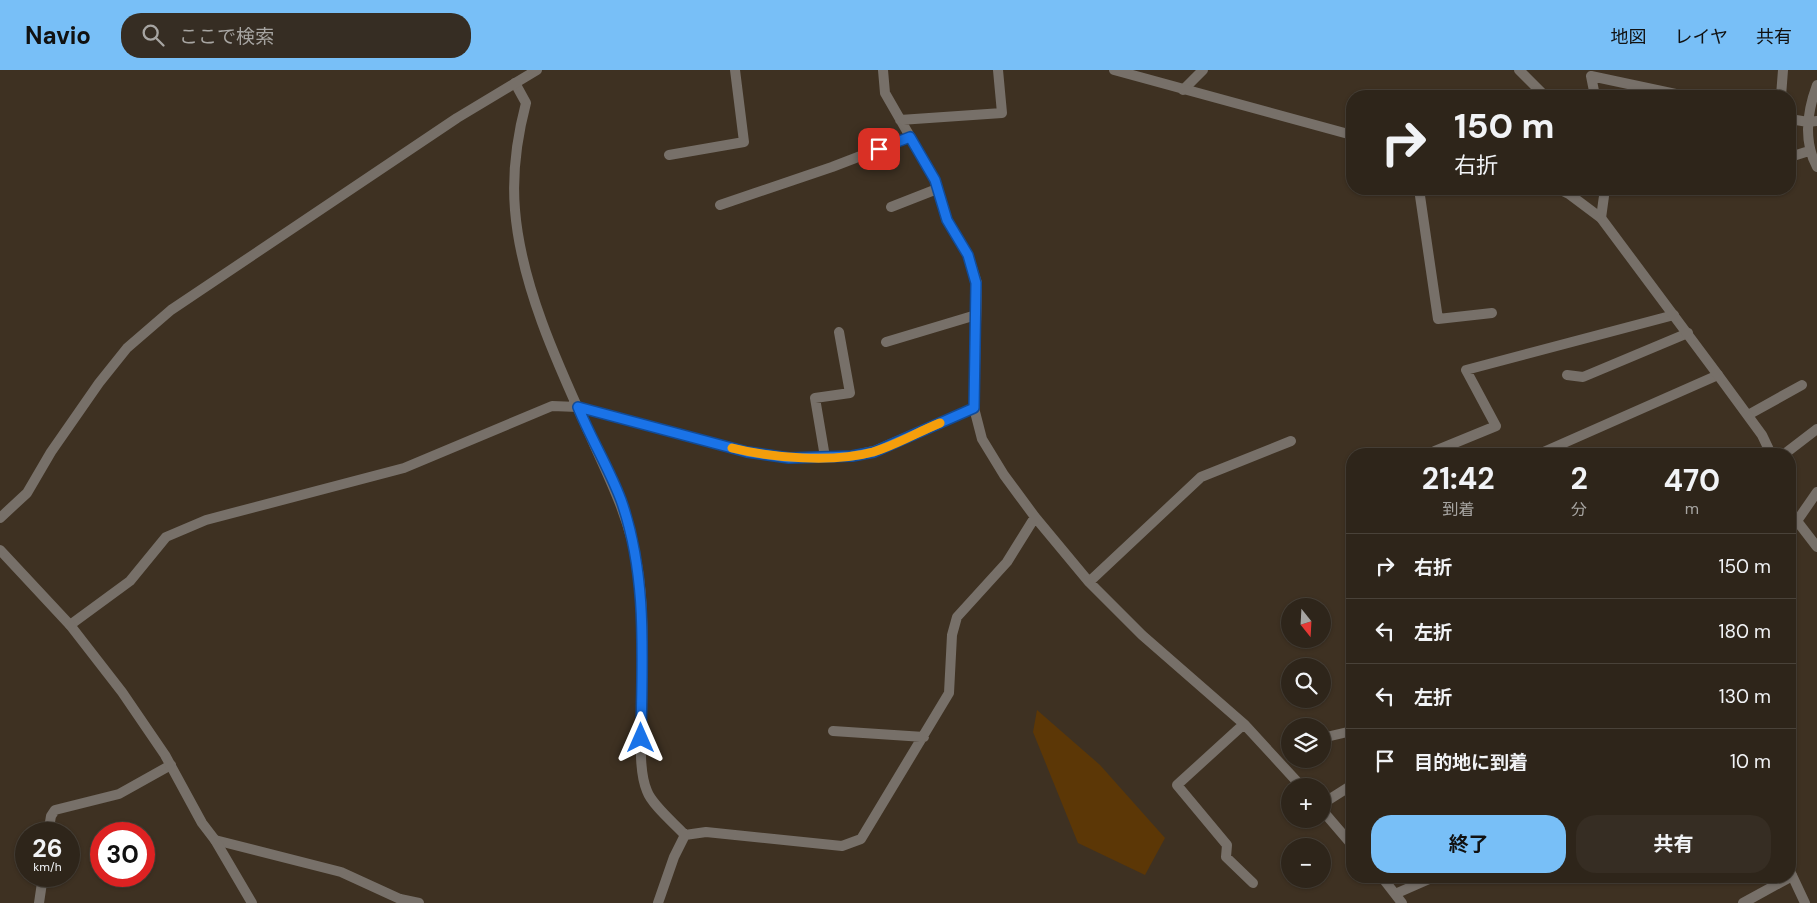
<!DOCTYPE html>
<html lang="ja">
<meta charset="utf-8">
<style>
body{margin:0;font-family:"DM Sans","Noto Sans JP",sans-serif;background:#362d23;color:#f1f3f6;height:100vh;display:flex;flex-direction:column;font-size:19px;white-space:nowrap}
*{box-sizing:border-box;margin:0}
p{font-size:16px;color:#a7a5a2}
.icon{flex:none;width:28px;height:28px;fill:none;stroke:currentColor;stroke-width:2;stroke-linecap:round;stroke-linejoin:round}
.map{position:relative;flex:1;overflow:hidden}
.sheet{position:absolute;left:1346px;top:378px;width:450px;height:435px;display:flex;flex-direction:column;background:#2e251a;border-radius:20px;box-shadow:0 1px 4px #0004,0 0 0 1px #494239}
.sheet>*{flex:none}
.banner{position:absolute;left:1346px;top:20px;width:450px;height:105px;border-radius:20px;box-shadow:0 1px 4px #0004,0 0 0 1px #494239;background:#2e251a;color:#f1f3f6;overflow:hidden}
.needle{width:32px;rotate:162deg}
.controls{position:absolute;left:1281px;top:528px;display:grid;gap:10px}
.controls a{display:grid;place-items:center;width:50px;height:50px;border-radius:50%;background:#2e251a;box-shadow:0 1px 4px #0004,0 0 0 1px #494239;font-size:25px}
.speed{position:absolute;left:15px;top:752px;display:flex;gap:10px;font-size:25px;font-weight:700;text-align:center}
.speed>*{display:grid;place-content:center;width:65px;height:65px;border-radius:50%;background:#2e251a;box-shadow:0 1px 4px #0004,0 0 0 1px #494239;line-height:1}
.speed small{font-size:12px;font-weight:400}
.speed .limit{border:8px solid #d22;background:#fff;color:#111}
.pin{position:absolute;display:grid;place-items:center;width:42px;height:42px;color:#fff;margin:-21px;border-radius:10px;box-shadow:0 2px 8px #0006}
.me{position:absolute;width:55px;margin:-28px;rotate:0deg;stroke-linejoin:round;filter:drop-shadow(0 0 4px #0008)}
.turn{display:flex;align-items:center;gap:18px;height:105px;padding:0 25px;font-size:22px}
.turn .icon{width:65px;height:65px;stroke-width:2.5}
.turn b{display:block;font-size:35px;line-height:42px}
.eta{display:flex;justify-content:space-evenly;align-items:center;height:85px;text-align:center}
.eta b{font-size:30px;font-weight:700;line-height:35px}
.cta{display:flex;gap:10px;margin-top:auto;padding:10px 25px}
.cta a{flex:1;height:58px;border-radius:20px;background:#78bff7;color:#111;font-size:20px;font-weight:700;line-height:58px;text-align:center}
.cta a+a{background:#362d23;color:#f1f3f6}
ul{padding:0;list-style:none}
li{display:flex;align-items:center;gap:15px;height:65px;padding:0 25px;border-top:1px solid #494239}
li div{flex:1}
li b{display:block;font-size:19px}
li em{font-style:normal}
header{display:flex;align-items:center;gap:30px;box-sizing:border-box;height:70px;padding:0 25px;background:#78bff7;color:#111}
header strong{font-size:24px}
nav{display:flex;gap:28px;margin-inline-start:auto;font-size:18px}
.search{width:350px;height:45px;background:#362d23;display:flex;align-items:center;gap:12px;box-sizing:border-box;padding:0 18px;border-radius:20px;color:#a7a5a2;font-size:19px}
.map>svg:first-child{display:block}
.green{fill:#5c3706}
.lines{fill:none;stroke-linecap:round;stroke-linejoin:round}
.minor{stroke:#777069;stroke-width:10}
.tertiary{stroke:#777069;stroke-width:10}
.route-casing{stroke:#114b97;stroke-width:12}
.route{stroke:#1a73e8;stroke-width:9}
.slow{stroke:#f59e0b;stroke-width:9}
</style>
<header>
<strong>Navio</strong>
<div class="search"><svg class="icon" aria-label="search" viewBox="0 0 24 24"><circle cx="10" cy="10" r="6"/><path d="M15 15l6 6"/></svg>ここで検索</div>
<nav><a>地図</a><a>レイヤ</a><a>共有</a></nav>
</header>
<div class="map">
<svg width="1817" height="833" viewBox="0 0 1817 833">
<rect width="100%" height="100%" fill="#3e3122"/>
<path class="green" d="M1037,640l63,55 65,73 -20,37 -67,-32 -45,-111z"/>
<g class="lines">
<path class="minor" d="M883,0l2,23 50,87 12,40 21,35 9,28 -3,125 8,31 22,36 31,42 54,65 53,53 102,89 57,62
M1519,0l26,26
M515,13l11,20c-9,34 -14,71 -11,107 6,75 43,155 74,223 20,46 39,80 48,131 9,51 4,106 4,158 0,21 -2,50 6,69 5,14 28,33 38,44
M1817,15c-10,27 -14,56 0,82
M1183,20l20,-20
M1595,26l-4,-20 94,20
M1781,26l2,-26
M1790,49l18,3 9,-1
M900,50l102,-7 -4,-43
M669,85l75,-13 -9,-72
M1790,87l19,-6
M1419,119l19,130 54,-6
M720,135l112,-38 78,-30
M891,137l46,-18
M1601,148l3,-22 -2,-7
M886,272l90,-27
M1567,305l16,2 105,-44
M1748,345l54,-30
M1435,381l61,-25 -30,-56 208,-55
M1787,382l30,-23
M1539,384l179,-79
M825,387l-10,-59 35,-5 -11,-61
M1790,450l7,1 20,26
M1797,451l20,-29
M1089,512l112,-105 90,-36
M70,555l60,-44 36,-44 40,-17 198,-52 148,-62 26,1 169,45 42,6 62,-2 23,-5 100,-43
M1244,654l-67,61 50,60 -1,12 27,26
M833,661l91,6
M1322,668l30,-7
M1322,734l30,-19
M1322,740l30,35
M48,764l3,-18 4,-6 64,-16 52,-29
M685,765l21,-3 136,14 19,-7 88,-146 3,-58 5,-18 50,-55 28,-45
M215,770l126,32 59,27 19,4
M1381,806l21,27
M1395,824l41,-18
M39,833l4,-27
M658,833l16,-46 11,-22
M1743,833l49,-27"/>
<path class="tertiary" d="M1114,0l238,65
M1559,119l10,5 32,24 117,157 44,60 9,19
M0,448l27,-25 24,-41 48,-69 28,-35 44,-38 286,-192 80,-48
M0,480l70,75 52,67 43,63 37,68 13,17 37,63
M1790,801l15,32"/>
</g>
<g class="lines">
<g class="route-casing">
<path id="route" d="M641,668c1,-80 7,-162 -20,-238 -12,-32 -30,-61 -43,-93l169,45 42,6 63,-2 22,-4 100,-44 2,-125 -8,-28 -21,-35 -12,-40 -25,-43 -31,12"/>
</g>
<use href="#route" class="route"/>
<path class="slow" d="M732,378c40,10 101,15 141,4 23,-7 45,-20 67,-29"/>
</g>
</svg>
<div class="controls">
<a><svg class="needle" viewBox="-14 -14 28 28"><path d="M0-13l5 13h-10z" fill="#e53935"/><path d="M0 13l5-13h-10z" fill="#a7a5a2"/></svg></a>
<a><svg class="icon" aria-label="search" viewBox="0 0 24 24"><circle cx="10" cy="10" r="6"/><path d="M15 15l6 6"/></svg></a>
<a><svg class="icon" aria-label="layers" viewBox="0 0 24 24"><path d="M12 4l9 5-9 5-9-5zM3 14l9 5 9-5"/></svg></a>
<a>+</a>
<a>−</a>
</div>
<div class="speed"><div>26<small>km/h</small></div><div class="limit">30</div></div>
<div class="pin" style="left:879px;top:79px;background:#d93025"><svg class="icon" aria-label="arrive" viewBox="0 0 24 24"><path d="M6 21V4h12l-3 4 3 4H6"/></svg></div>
<svg class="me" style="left:641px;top:668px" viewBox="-20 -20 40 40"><path d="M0-17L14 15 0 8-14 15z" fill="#1a73e8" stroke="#fff" stroke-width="4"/></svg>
<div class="banner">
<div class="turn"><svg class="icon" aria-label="right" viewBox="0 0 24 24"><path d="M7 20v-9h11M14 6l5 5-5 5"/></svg><div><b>150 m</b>右折</div></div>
</div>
<section class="sheet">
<div class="eta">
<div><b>21:42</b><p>到着</p></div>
<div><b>2</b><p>分</p></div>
<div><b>470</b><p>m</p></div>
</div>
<ul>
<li><svg class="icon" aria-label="right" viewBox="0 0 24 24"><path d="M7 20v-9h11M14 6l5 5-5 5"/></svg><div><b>右折</b></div><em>150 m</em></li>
<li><svg class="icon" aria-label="left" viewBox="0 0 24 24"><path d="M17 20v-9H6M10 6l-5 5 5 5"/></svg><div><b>左折</b></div><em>180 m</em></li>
<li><svg class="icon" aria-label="left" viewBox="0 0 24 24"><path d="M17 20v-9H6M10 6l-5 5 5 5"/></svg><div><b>左折</b></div><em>130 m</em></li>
<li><svg class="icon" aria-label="arrive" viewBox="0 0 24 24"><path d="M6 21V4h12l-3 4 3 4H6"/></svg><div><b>目的地に到着</b></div><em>10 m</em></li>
</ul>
<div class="cta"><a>終了</a><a>共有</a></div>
</section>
</div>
